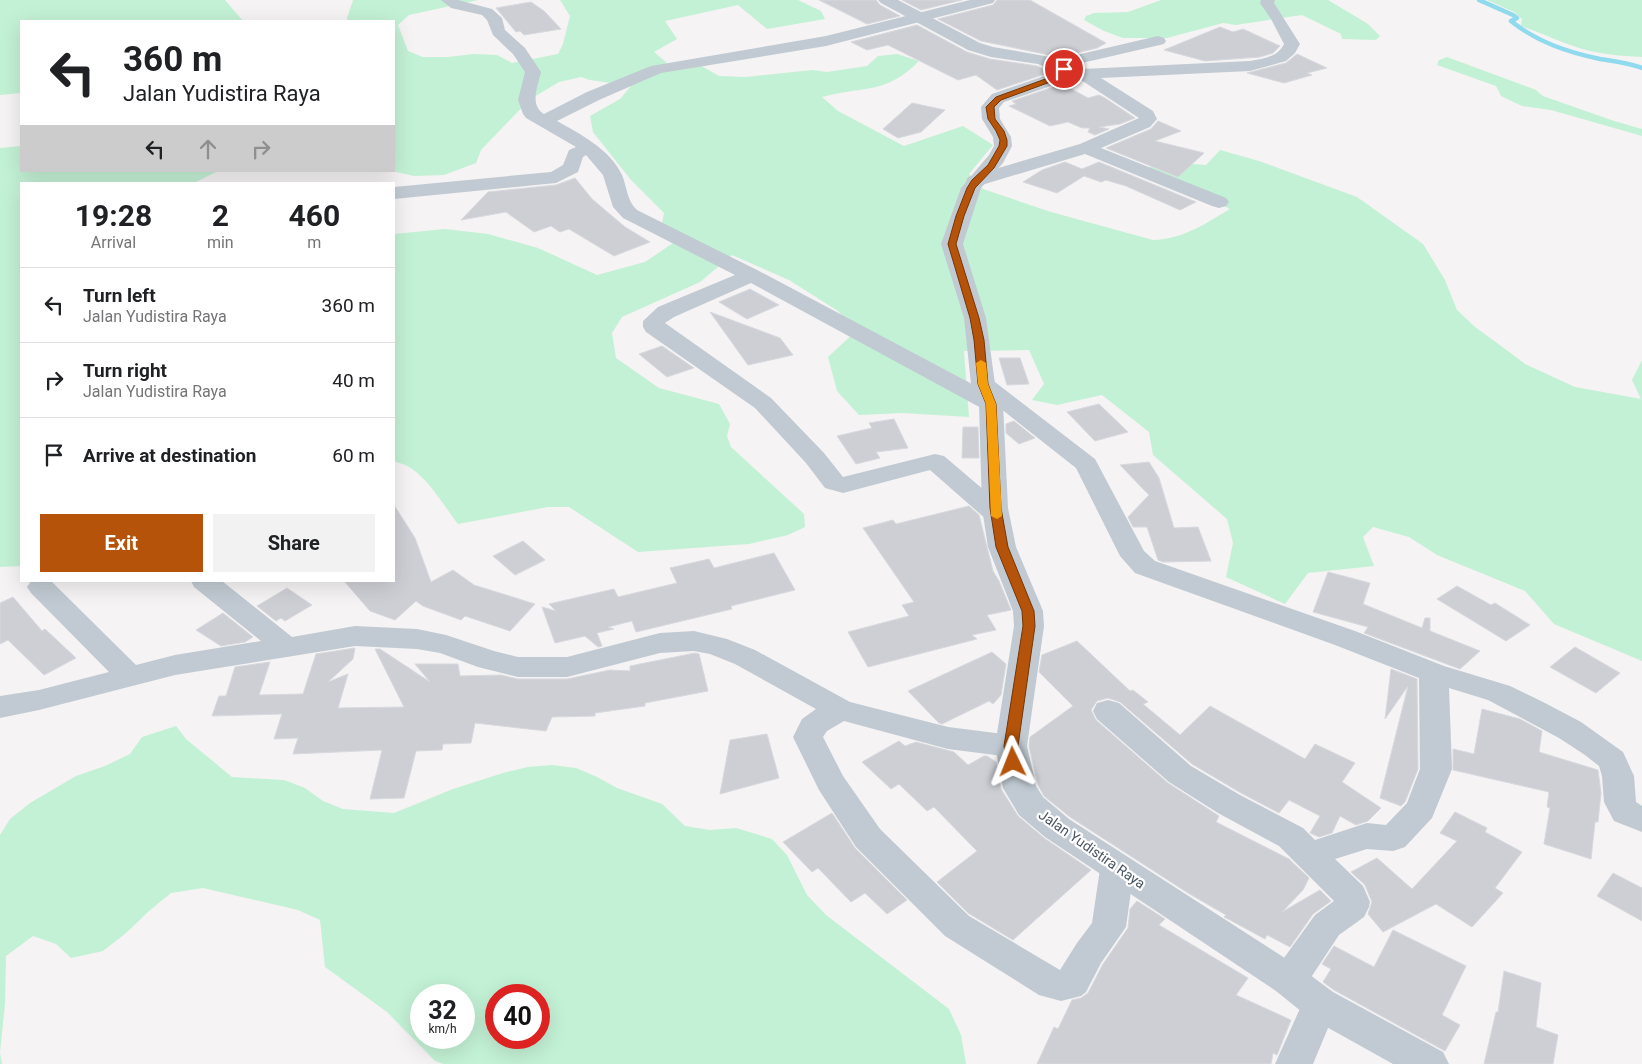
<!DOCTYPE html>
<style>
body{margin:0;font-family:Roboto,sans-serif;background:#f2f2f2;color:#202124;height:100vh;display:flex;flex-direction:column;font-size:19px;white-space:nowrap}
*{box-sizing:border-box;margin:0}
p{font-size:16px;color:#757577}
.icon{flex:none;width:28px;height:28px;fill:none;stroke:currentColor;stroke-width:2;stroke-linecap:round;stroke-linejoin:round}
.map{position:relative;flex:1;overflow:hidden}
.panel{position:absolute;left:20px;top:182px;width:375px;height:400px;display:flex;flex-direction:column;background:#fff;border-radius:0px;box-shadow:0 5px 20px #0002}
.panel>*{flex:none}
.top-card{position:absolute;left:20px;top:20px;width:375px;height:152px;border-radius:0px;box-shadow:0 5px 20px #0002;background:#fff;color:#202124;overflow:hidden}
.speed{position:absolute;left:410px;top:984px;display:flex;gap:10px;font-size:25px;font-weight:700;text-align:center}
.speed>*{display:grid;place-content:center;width:65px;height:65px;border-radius:50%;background:#fff;box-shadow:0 5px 20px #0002;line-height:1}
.speed small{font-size:12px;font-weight:400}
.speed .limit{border:8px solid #d22;background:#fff;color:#111}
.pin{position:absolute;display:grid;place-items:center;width:42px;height:42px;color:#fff;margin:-21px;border:2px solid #fff;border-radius:50%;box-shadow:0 1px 5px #0007}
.me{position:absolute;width:55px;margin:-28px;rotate:358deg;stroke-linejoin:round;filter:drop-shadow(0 0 4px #0008)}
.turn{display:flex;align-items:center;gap:18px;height:105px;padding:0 20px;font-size:22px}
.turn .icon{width:65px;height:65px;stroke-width:2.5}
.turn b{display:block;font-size:35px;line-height:42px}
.lanes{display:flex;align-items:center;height:48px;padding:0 20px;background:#0003;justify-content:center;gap:25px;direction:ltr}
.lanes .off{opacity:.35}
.eta{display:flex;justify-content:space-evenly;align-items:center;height:85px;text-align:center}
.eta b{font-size:30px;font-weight:700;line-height:35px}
.button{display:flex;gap:10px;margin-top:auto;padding:10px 20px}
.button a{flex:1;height:58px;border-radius:0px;background:#b45309;color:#fff;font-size:20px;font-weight:700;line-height:58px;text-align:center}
.button a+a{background:#f2f2f2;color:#202124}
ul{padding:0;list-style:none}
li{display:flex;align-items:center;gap:15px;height:75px;padding:0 20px;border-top:1px solid #e0e0e0}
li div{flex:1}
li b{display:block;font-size:19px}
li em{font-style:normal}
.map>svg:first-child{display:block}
.green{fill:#c3f1d5;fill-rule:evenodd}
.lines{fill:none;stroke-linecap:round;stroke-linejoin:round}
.stream{stroke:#90daee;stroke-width:4.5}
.building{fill:#cdcfd5;stroke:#d7d9de}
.minor{fill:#c1cad2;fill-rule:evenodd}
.tertiary{fill:#c1cad2;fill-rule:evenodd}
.route{fill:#b45309;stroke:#753606}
.slow{fill:#f59e0b}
.labels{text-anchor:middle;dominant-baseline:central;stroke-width:4.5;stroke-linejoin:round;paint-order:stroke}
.street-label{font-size:14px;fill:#4a5661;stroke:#fff}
</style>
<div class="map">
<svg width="1642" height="1064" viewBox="0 0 1642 1064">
<rect width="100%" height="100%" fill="#f5f3f3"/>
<path class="green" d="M0,0h225l18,21h-222v72l-21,2z
M353,0h125l-69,15 -11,10 10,26 15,6h25l25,-3 24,1 15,8 46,-9 5,-10 7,-28 -10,-16h238l23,11 4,8 -58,10 -29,-24 -73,16 12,18 -23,13 20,17 24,-5 21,12 27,1 67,-7 14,2 40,-6 11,-10 19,-2 22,7c-33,34 -58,25 -97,36l16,14 66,35 59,-20 30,19 -24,29 14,15 68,23 102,28c30,-1 52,-16 77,-31l-84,-41 20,-6 40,3 14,-15 39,11 98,36 66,47 22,36 12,30 18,17 37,27 13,10 50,23 66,12 -9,-19 10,-20v301l-88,-37 -29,-33 -88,-36 -28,-18 -36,-10 -10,10 11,29 -66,7 -23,31 -59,-27 7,-34 -6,-24 -74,-64 -4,-23 -47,-37 -45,10 -25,-5 12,-16 -15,-34 -65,1 5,66 -67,-4 -43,2 -22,-24 -9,-34 28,-26 -18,-20 -49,-31 -57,-25 -32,27 -78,35 -10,16 4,25 43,30 60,16 11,20 -3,12 4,11 73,67 1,13 -17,8 -39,9 -111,8 -69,-45h-21l-90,17c-15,-19 -37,-60 -64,-62v-228l51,-5 43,5 50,14 59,27 48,-13 40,-27 -23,-11 2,-11 -33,-33 -38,-48 -3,-16 30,-17 11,-13 -41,-6 -9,-3 -22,5 -30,18 -48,50 -5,13 -32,12 -30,1 -22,-5 2,-150h-46l-1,-3z
M1161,0h167l40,24 12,12 -4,4 -34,-1 -1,-5 -39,-19 -66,10 -13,-2 -56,15h-44l-19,-7 -20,-11 2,-4 8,-3 34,-1z
M1487,0h155v57c-22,-1 -45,-3 -66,-10 -19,-6 -37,-15 -55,-21l1,-7 -8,-7z
M1447,57l89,33 7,6 71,25 28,8v7l-91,-26 -29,-4 -21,-10 -5,-10 -59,-21 2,-5z
M21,146v25h197l-26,13h-171v382l-21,1v-419z
M176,726l10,13 46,38 52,3 21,8 18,13 20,8 51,4 59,-24 50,-16 25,-6 24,-2 24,3 21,9 20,11 45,16 23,22 25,4 26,-2 36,11 15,16 20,40 19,20 123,94 12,26 5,29h-523l-8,-3 -48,-49 -62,-45 -5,-47 -22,-10 -95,-22 -32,5 -22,18 -23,22 -23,18 -32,7 -15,-14 -23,-8 -27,20 -1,48 -5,49 2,11h-2v-229l10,-16 20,-16 46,-27 29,-10 25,-12 12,-17zM421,995h43v43h-43zM496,995h43v43h-43z"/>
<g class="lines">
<path class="stream" d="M1479,0l34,15 4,3 -6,3c26,21 56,31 89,38 14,2 29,4 42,9"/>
</g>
<path class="building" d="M819,0h57l4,5 20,11 -33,8z
M902,0h60l-41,10z
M997,0h33l76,43 -9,5 -38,9 -78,-16 -43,-22 55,-14z
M531,2l13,9 17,18 -37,6 -4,-4 -4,1 -20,-24z
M917,25l50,27 23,7 47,7 14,6 -54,18 -21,-15 -18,5 -70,-35 -21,5 -16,-8z
M1220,27l13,5 10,-3 37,17 -7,7 -13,4 -55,4 -41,-11z
M1297,54l30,14 -20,5 5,2 -28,8 -37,-10 39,-10z
M1062,84l26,14 11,-3 6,3 30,20 -15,6 -21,3 10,2 -14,6 -7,-3 2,-4h-8l-14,-6 -18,4 -41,-20 7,-2 -4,-3z
M912,103l33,7 -24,22 -23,6 -15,-9z
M1158,121l23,10 -26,10 49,12 -26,24 -72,-29 45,-19z
M1065,162l17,7 17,-7 97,40 -16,8 -54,-24 -20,-6 -5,2 -17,-6 -27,17 -34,-11 19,-12z
M575,178l17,21 33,28 25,15 -36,14 -45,-27 -9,3 -9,-6 -17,6 -28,-20 -45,8 27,-28 68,-7z
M750,289l29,16 -32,14 -28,-17z
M710,312l70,26 13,17 -45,10z
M662,346l32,22 -27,9 -28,-23z
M999,358h21l9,26 -22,1z
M1099,404l29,28 -33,9 -28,-29z
M894,419l14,29 -32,4 4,6 -24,6 -19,-28 35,-8 -3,-5z
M1014,421l21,17 -16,6 -13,-11v-9z
M963,427h15l1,31h-17z
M1149,462l10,16 15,50 24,-1 13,34 -48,1 -5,-2 -11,-33h-14l-5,-10 21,-22 -29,-30z
M394,505l21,33 16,44 22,-12 21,15 61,19 -25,27 -45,-15 -4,4 -38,-14 -7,-5 -21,19 -25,-9 -26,-30h50z
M969,506l10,9 14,56 6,10 12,29 -24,5 9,15 -24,5 5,4 -109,28 -20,-35 61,-16 -7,-11 12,-3 -51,-74 30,-8 3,4z
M523,541l22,19 -30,15 -22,-19z
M774,553l21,37 -64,16 1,3 -96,23 -4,-11 -24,6 6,2 -17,4 5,13 -4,1 -13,-11 -30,7 -13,-36 14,4 -7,-7 65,-15 4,8 59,-14 -7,-15 39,-9 5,9z
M1328,572l42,11 -7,21 59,24 3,-10h5v13l50,20 -20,18 -96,-36 4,-6 -55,-15z
M1457,586l34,19 4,-2 35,22 -24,16 -69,-42z
M287,588l25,17 -27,16 -4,-3 -5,3 -19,-15z
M13,597l29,34 3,-2 31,29 -32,17 -36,-35 -8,4v-41z
M223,613l30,24 -8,5 -24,4 -25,-16z
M1077,641l53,50 3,-1 15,12 -5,2 37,31 30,-29 95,53 10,-15 40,19 -13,19 39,26 -13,13 -12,4 -16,-9 -8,17 -13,4 -9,-4 10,-17 -31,-16 -10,13 -38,-20 -49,-29 -72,-62 -12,-4 -11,3 -6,9 5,10 72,63 51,33 -3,6 73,37 20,19 -6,12 -21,22 38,-22 11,11 -18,13 -23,33 -23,-12 -2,4 -37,-20 -4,-2 2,-2 -38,-22 -118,-76 -26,-21 -6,-11 -9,-39 1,-9 43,-31 -34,-34 3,-17z
M1575,647l45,26 -24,20 -46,-26z
M355,648l-2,11 -25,23 20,-8 -10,34 66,-1 -29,-58h5l50,33 -15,-18h43l2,12 41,-1 17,4h49l43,-9 20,1v-5l65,-13 4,1 9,37 -63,12v3l-50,7v3l-43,1 -6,14 -71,-8 -4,20 -28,1 -1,6 -26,1 -12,47 -34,1 12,-49 -89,4 5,-16 -24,1 8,-25 -70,2 7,-20h7l9,-29 35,-5 -11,33 44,-1 13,-40z
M992,652l14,12 -5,31 -8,9 -4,-3 -47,23 -3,-1 -31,-32z
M1391,669l26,10 1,90 -13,33 -4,4 -21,-8 28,-112 -23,33z
M1482,709l38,10 22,12 -3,21 59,18 3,23 -3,29h-3l-4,37 -47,-15 6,-36 -3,-1 2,-15 -96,-22v-21l21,5z
M767,734l12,44 -59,16 10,-54z
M899,741l6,5 11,-4 38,10 14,13 16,-9h3l9,6 5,27 17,27 26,22 47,32 -78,70 -45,-27 -31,-31 40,-31 -43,-44 -7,4 -28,-27 -8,5 -29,-27z
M1455,812l32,16 -2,4 37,20 -27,36 8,5 -31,34 -36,-23 -53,28 -15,-18 4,-12 -7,-17 -14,-13 26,-14 35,31 45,-48 -17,-8z
M832,813l23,35 52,52 -20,14 -22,-21 -14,9 -33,-34 -6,4 -29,-30z
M1613,873l29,15v33l-45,-25z
M1137,901l28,18 -6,6 89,53 -12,17 55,25 -14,35 -4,-2 -2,11h-234l17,-37 4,2 14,-29 9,-2 7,-5 15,-29 25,-36 2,-19z
M1393,930l73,36 -24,49 18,10 -15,26 -111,-61 -11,-8 8,-13 -9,-5 12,-18 40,21z
M1504,971l37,12 -5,44 22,8 -5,29h-69l12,-52h2z"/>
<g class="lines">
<path class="minor" d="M441,0h17l34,9 10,9 3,12 20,18 16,24c-3,14 -12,33 3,42l43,-22 64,-26 175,-30 144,-36h25l-2,3 -167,43 -165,27 -62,27 -42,21c23,13 53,28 65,54 5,12 5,26 15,35l122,61 213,113 3,-5 8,-2 8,2 104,80 49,92 11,10 200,70 89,35 66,20 33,16 38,20 42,30 11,24 2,26 6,4v26l-28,-11 -10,-19 -2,-26 -3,-10 -14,-11 -26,-17 -71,-38 -39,-12 3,81 -20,49 -27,29 -12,4 -26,-2 -32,10 28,27 7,16 -1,5 -5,10 -25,18 -37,56 -13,4 -13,-4 -5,-11 5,-11 39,-54 19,-14 -55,-55 -61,-33 -49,-31 -72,-63 -4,-8 4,-8 11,-3 11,3 72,63 49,29 63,33 12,12 52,-17 19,2 21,-22 13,-34 -1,-91 -84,-33 -200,-72 -15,-17 -44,-88 -76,-60 -9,3 -8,-2 -232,-126 -77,34 -9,6 106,75 53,55 19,24 92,-23 9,2 61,52 4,6 -4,6 -9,2 -9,-2 -57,-50 -87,23 -18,-5 -19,-25 -51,-55 -109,-76 -3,-5v-6l15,-14 77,-32 -112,-57 -10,-11 -10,-32 -17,-20 -3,2 -5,15 -22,11 -162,16v-12l157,-15 12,-7 6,-15 7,-3 -50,-29 -3,-4 -5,-14 7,-28 -12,-18 -20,-19 -6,-15 -5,-5 -31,-7z
M1261,0h14l-1,3 26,41 -5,9 -9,8 -36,10 -149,7 52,33 4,8 -7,8 -49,21 125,50 3,4 -3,4 -7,2 -7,-2 -127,-52 -110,33 -7,-2 -2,-4 2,-4 112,-33 59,-26 -61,-40 -19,-5 -2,-3 2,-3 -6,-4 2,-3 103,-24 6,2 2,3 -2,3 -95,22 14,3 167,-8c13,-2 28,-4 34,-17l-13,-25 -11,-16z
M31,581h20l85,84 39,-10 86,-14 -67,-54 -3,-6h31l70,56 63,-11 62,3 29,6 48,16 24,6h49l93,-24 34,-2 33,8 28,11 95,52 98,25 63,8 11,3 4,8 -4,8 -11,3 -63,-8 -104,-28 -17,10 -4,6 20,39 37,53 89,87 91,54 17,-27 15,-20 8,-54 5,-9 12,-4 12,4 5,9 -8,58 -25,36 -15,29 -5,4 -20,5 -22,-6 -94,-59 -89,-89 -37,-57 -26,-53 9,-18 14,-10 -81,-45 -25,-10 -16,-3 -34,2 -93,24h-49l-40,-10 -38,-14 -23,-4 -62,-3 -180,29 -136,35 -39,8v-22l39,-6 70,-18 -78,-79 -4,-6z
M1320,988l13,5 5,11 -25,60h-38l32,-71z"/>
<path class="tertiary" d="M878,0h20l82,43 13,4 63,11 9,4 10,9 -7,9 -64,22 -5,6 1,11 11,18 1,9 -9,17 -22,25 -18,56 23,74 9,66 8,20 5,104 8,39 27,64 1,15 -17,120 9,40 7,11 26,22 233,150 31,23 110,60 6,12h-56l-86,-48 -31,-25 -231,-154 -26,-22 -16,-27 -8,-42 19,-120 -1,-15 -25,-64 -6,-39 -3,-104 -8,-20 -7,-66 -23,-74 20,-56 28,-33 5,-9 -1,-9 -11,-18 -1,-12 11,-13 64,-22 -18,-8 -47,-7 -23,-7 -87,-47z"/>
</g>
<path class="route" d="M1062,68h5l3,3 -6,6 -63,23 -7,7 1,12 9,12 3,9v6l-13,22 -19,20 -11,28 -8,28 23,74 5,22 4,44 8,20 5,104 7,39 26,64 1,15 -17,120 2,16 -2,4h-10l-4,-20 19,-120 -1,-15 -26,-64 -6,-39 -4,-104 -8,-20 -4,-44 -4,-22 -22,-74 8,-28 11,-28 5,-8 16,-15 11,-19 1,-6 -4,-9 -8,-12 -2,-12 10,-10 63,-23 3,-3z"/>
<path class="slow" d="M981,360l5,3 2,21 8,20 6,112 -5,3 -6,-3 -5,-112 -8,-20 -2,-21z"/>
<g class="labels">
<g class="street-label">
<text transform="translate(1092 849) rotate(35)">Jalan Yudistira Raya</text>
</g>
</g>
</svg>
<div class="speed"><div>32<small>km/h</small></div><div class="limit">40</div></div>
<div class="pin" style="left:1064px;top:69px;background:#d93025"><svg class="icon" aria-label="arrive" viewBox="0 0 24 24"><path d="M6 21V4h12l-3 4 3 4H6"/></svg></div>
<svg class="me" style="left:1013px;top:762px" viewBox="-20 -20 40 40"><path d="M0-17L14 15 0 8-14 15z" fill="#b45309" stroke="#fff" stroke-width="4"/></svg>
<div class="top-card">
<div class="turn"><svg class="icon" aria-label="left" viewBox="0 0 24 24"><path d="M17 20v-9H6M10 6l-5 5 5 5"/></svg><div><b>360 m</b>Jalan Yudistira Raya</div></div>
<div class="lanes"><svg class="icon" aria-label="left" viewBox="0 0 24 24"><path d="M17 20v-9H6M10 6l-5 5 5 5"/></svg><svg class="icon off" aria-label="ahead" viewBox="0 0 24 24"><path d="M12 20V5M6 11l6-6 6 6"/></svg><svg class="icon off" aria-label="right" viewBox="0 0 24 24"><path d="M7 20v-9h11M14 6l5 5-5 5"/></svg></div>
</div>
<section class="panel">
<div class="eta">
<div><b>19:28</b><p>Arrival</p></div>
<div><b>2</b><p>min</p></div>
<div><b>460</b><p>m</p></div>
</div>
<ul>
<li><svg class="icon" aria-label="left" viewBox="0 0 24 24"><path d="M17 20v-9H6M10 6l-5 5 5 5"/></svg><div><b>Turn left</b><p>Jalan Yudistira Raya</p></div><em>360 m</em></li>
<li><svg class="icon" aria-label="right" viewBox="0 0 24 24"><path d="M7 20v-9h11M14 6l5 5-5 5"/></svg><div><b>Turn right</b><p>Jalan Yudistira Raya</p></div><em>40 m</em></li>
<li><svg class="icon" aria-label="arrive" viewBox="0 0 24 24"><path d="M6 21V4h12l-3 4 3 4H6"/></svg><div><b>Arrive at destination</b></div><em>60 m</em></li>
</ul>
<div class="button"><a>Exit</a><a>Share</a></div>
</section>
</div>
